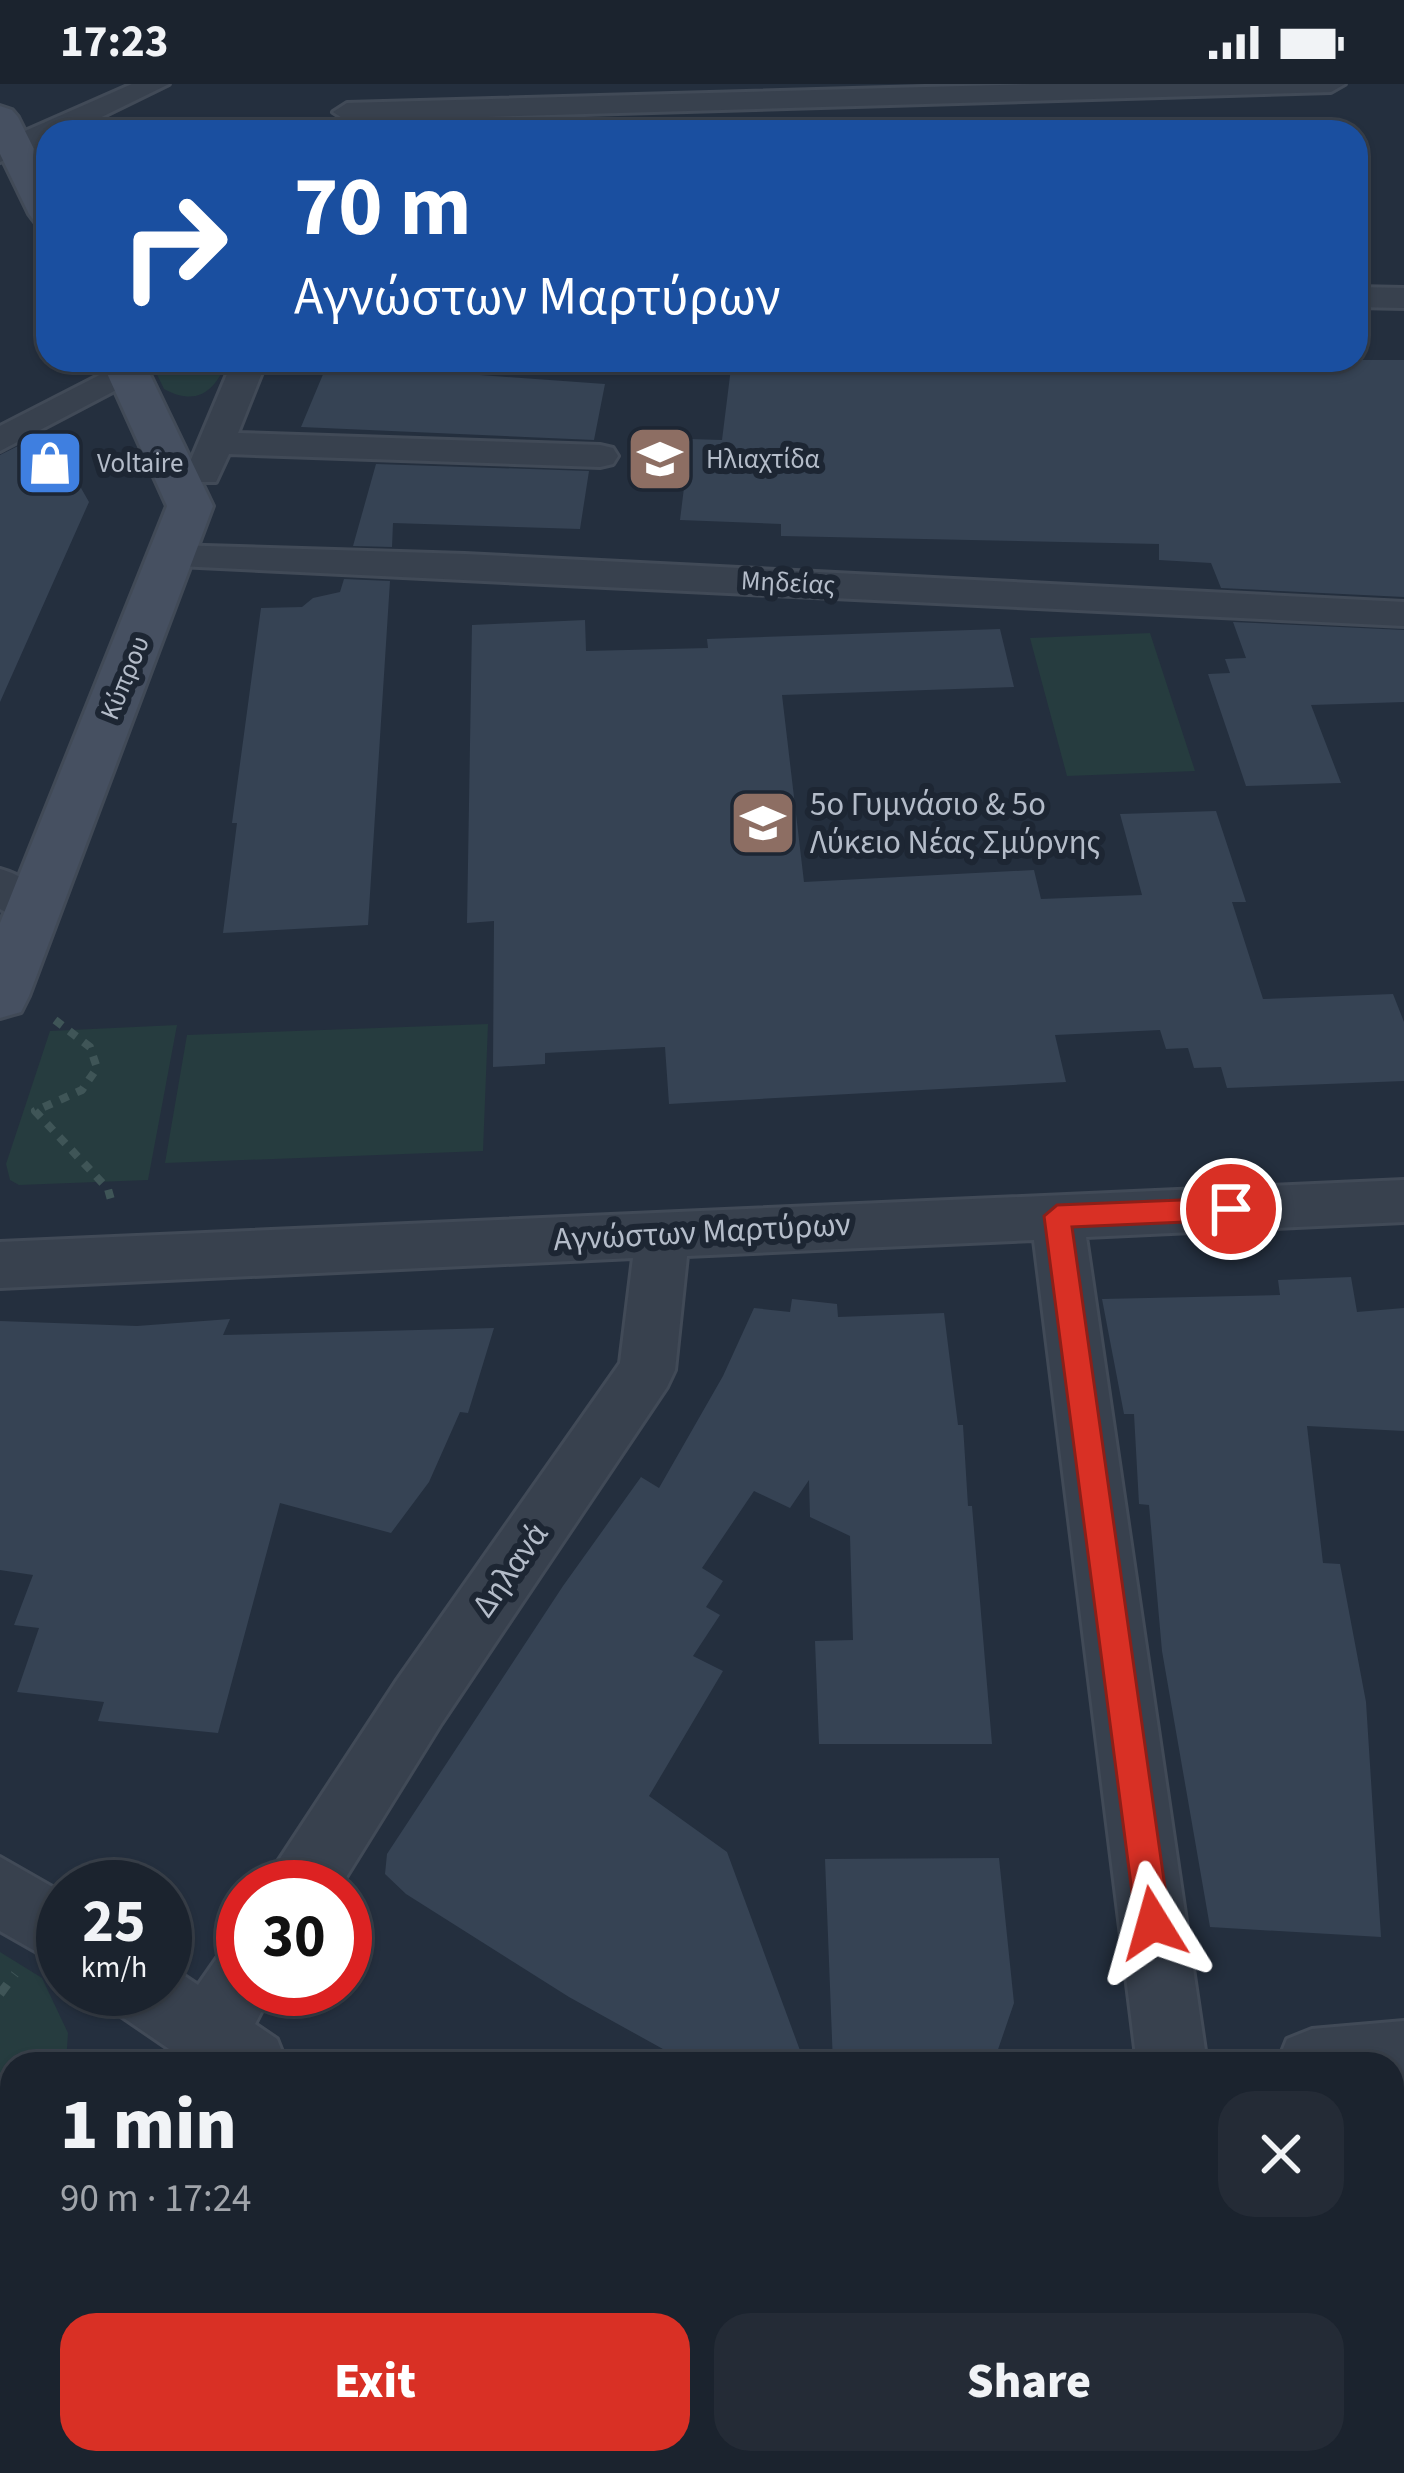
<!DOCTYPE html>
<meta charset="utf-8">
<style>
body{margin:0;font-family:"Source Sans 3",sans-serif;background:#242b36;color:#f1f3f6;height:100vh;display:flex;flex-direction:column;font-size:45px;white-space:nowrap}
*{box-sizing:border-box;margin:0}
p{font-size:39px;color:#a0a4aa}
.icon{flex:none;width:66px;height:66px;fill:none;stroke:currentColor;stroke-width:2;stroke-linecap:round;stroke-linejoin:round}
.map{position:relative;flex:1;overflow:hidden}
.drawer{position:absolute;left:0px;top:1968px;width:1404px;height:423px;display:flex;flex-direction:column;background:#1b232e;border-radius:36px 36px 0 0;box-shadow:0 3px 9px #0004,0 0 0 3px #39404a}
.drawer>*{flex:none}
.guide{position:absolute;left:36px;top:36px;width:1332px;height:252px;border-radius:36px;box-shadow:0 3px 9px #0004,0 0 0 3px #39404a;background:#1a4fa0;color:#fff;overflow:hidden}
.speed{position:absolute;left:36px;top:1776px;display:flex;gap:24px;font-size:60px;font-weight:700;text-align:center}
.speed>*{display:grid;place-content:center;width:156px;height:156px;border-radius:50%;background:#1b232e;box-shadow:0 3px 9px #0004,0 0 0 3px #39404a;line-height:1}
.speed small{font-size:30px;font-weight:400}
.speed .limit{border:18px solid #d22;background:#fff;color:#111}
.pin{position:absolute;display:grid;place-items:center;width:102px;height:102px;color:#fff;margin:-51px;border:6px solid #fff;border-radius:50%;box-shadow:0 3px 12px #0007}
.me{position:absolute;width:132px;margin:-66px;rotate:352deg;stroke-linejoin:round;filter:drop-shadow(0 0 9px #0008)}
.turn{display:flex;align-items:center;gap:42px;height:252px;padding:0 60px;font-size:54px}
.turn .icon{width:156px;height:156px;stroke-width:2.5}
.turn b{display:block;font-size:84px;line-height:102px}
.round{display:grid;place-items:center;flex:none;width:126px;height:126px;border-radius:36px;background:#242b36}
.headline{display:flex;align-items:center;justify-content:space-between;height:204px;padding:0 60px}
h1{font-size:72px;font-weight:800;line-height:90px}
.primary-button{display:flex;gap:24px;margin-top:auto;padding:24px 60px}
.primary-button a{flex:1;height:138px;border-radius:36px;background:#d93025;color:#fff;font-size:48px;font-weight:800;line-height:138px;text-align:center}
.primary-button a+a{background:#242b36;color:#f1f3f6}
.status{display:flex;justify-content:space-between;align-items:center;height:84px;padding:0 60px;background:#1b232e;direction:ltr}
.status svg{height:33px;fill:currentColor}
.map>svg:first-child{display:block}
.green{fill:#263c3f}
.building{fill:#364354}
.lines{fill:none;stroke-linecap:round;stroke-linejoin:round}
.street-casing{stroke:#414a57;stroke-width:6}
.secondary-casing{stroke:#414a57;stroke-width:6}
.path-far1{stroke:#3f5557;stroke-width:8;stroke-dasharray:9 9;stroke-linecap:butt}
.path{stroke:#3f5557;stroke-width:9;stroke-dasharray:12 12;stroke-linecap:butt}
.street{fill:#38414e;fill-rule:evenodd}
.secondary{fill:#465061;fill-rule:evenodd}
.route{fill:#d93025;stroke:#8d1f18;stroke-width:3}
.labels{text-anchor:middle;dominant-baseline:central;stroke-width:12;stroke-linejoin:round;paint-order:stroke}
.far-poi-label{font-size:27px;fill:#b4bcc9;stroke:#1d2633;text-anchor:start}
.far-street-label{font-size:27px;fill:#b4bcc9;stroke:#1d2633}
.poi-label{font-size:33px;fill:#b4bcc9;stroke:#1d2633;text-anchor:start}
.street-label{font-size:33px;fill:#b4bcc9;stroke:#1d2633}
</style>
<div class="status"><b>17:23</b><svg viewBox="0 0 49 12"><path d="M0 12V9h3v3zM5 12V6h3v6zM10 12V3h3v9zM15 12V0h3v12zM26 1h20v11H26zM47 4h2v5h-2z"/></svg></div>
<div class="map">
<svg width="1404" height="2389" viewBox="0 0 1404 2389">
<rect width="100%" height="100%" fill="#242f3e"/>
<path class="green" d="M150,276h77c-11,31 -30,47 -63,29z
M1150,549l45,138 -128,5 -37,-138z
M488,940l-5,127 -318,12 22,-128z
M177,941l-29,155 -129,5 -9,-5 -4,-16 44,-133z
M0,1868l42,26 26,55 -2,31h-54v120l-12,9z"/>
<path class="building" d="M329,276l153,6 -2,9 125,9 -11,56 -293,-13z
M732,276h430l1,4 99,7 -1,-11h143v237l-183,-9 -10,-25 -52,-3v-16l-378,-8v-12l-101,-4 10,-81 32,1z
M24,359l37,10 28,49 -89,200v-247z
M376,380l213,7 -9,58 -187,-6 -1,24 -39,-1z
M344,495l46,2 -22,344 -145,8 14,-110h-5l29,-215 41,-1 11,-9 27,-6z
M585,536l1,31 122,-3 -1,-9 293,-10 14,58 -232,8 22,187 230,-12 7,29 101,-4 -22,-81 96,-3 30,91h-14l31,97 130,-5 11,28v59l-177,7 -6,-21 -27,1 -6,-20 -22,1 -6,-19 -105,5 11,47 -397,22 -4,-57 -120,6v11l-52,3 1,-146 -27,2 5,-298z
M1233,538l171,8v72l-93,3 30,78 -95,3 -38,-112 22,-1 -5,-14 21,-1z
M1351,1193l6,35 47,-4v123l-97,-5 16,137 17,1 26,138 15,235 -171,-10 -48,-276 -13,-146 -10,-1 -5,-90h-10l-22,-115 178,-4 -2,-15z
M792,1215l45,5 1,13 106,-4 14,112h5l5,81h4l20,238h-173l-4,-103 38,-1 -3,-104 -40,-19 -1,-37 -19,28 -36,-17 -52,77 21,13 -17,26 14,8 -27,41 30,15 -74,125 78,56 78,212h-115l-121,-67 -163,-103 -21,-20 2,-20 176,-268 78,-109 18,11 64,-112 31,-68 36,4z
M230,1235l-7,16 271,-7 -26,85 -8,-1 -31,70 -38,51 -111,-30 -62,230 -120,-12 6,-19 -87,-10 22,-64 -25,-3 19,-50 -33,-5v-249l137,5z
M999,1774l15,145 -21,61h-160l-8,-205z"/>
<g class="lines">
<g class="street-casing">
<path id="street" d="M132,0h37l-98,48h-23v10l-48,20v-20z
M1032,0h313l-14,8 -984,29 -14,-9 14,-9z
M1356,203l48,1v20l-48,-1z
M233,276h34l-29,73 362,12 13,3 5,8 -5,8 -13,3 -371,-13 -13,28h-26l-5,-8z
M127,277l12,3 5,7 -5,7 -139,73v-25z
M172,461l293,9 939,48v24l-1246,-61 -5,-8 5,-8z
M0,785c22,6 45,21 56,41l-7,12 -16,5 -33,-18z
M1404,1096v42l-318,15 121,827h-70l-103,-824 -347,16 -12,114 -8,17 -226,337 -101,163h-73l10,-24 120,-183 223,-317 13,-105 -633,30v-46z
M0,1773l63,36v74l-63,-36z
M243,1860v45h30l-18,35 22,15 10,25h-96l-73,-50 -10,-25h57v-26l33,22 21,-30z
M1404,1937v70l-12,1v-28h-115l10,-25 25,-10z
M12,2212v76l-12,5v-76z
M311,2379h80l-2,10h-80z
M871,2379h93l4,10h-93z
M1018,2379h80l-3,10h-80z"/>
</g>
<g class="secondary-casing">
<path id="secondary" d="M0,22l12,4 6,7 30,60v48l-13,-3 -6,-8 -29,-60z
M101,276h42l70,146 -184,490 -8,16 -21,6v-95l167,-417z"/>
</g>
<path class="path-far1" d="M55,936l35,27 7,21 -15,22 -47,21 73,78 5,18"/>
<path class="path" d="M0,1910l15,-20"/>
<use href="#street" class="street"/>
<use href="#secondary" class="secondary"/>
</g>
<path class="route" d="M1231,1114l13,11 -13,11 -159,7 98,696 -5,12 -12,5 -12,-5 -5,-12 -92,-707 13,-11z"/>
<defs>
<g id="school-square" transform="scale(3.45)"><rect x="-9" y="-9" width="18" height="18" rx="4" fill="#8d6e63" stroke="#1d2633"/><path d="M0-5L7-2L0 1L-7-2ZM-4 1L0 2.5L4 1V4Q0 6-4 4Z" fill="#fff"/></g>
<g id="shop-square" transform="scale(3.45)"><rect x="-9" y="-9" width="18" height="18" rx="4" fill="#3f7fe0" stroke="#1d2633"/><path d="M-5-2.5h2.3a2.7 3.5 0 0 1 5.4 0H5L5.5 6h-11ZM-1.5-2.5h3a1.5 2.3 0 0 0-3 0Z" fill="#fff"/></g>
</defs>
<g fill-rule="evenodd">
<use href="#school-square" x="660" y="375"/>
<use href="#shop-square" x="50" y="379"/>
<use href="#school-square" x="763" y="739"/>
</g>
<g class="labels">
<g class="far-poi-label">
<text x="706" y="375">Ηλιαχτίδα</text>
<text x="97" y="379">Voltaire</text>
</g>
<g class="far-street-label">
<text transform="translate(788 499) rotate(3)">Μηδείας</text>
<text transform="translate(125 594) rotate(-68)">Κύπρου</text>
</g>
<g class="poi-label">
<text x="810" y="720">5ο Γυμνάσιο &amp; 5ο<tspan x="810" dy="38">Λύκειο Νέας Σμύρνης</tspan></text>
</g>
<g class="street-label">
<text transform="translate(702 1148) rotate(-3)">Αγνώστων Μαρτύρων</text>
<text transform="translate(510 1486) rotate(-55)">Δηλανά</text>
</g>
</g>
</svg>
<div class="speed"><div>25<small>km/h</small></div><div class="limit">30</div></div>
<div class="pin" style="left:1231px;top:1125px;background:#d93025"><svg class="icon" aria-label="arrive" viewBox="0 0 24 24"><path d="M6 21V4h12l-3 4 3 4H6"/></svg></div>
<svg class="me" style="left:1153px;top:1839px" viewBox="-20 -20 40 40"><path d="M0-17L14 15 0 8-14 15z" fill="#d93025" stroke="#fff" stroke-width="4"/></svg>
<div class="guide">
<div class="turn"><svg class="icon" aria-label="right" viewBox="0 0 24 24"><path d="M7 20v-9h11M14 6l5 5-5 5"/></svg><div><b>70 m</b>Αγνώστων Μαρτύρων</div></div>
</div>
<section class="drawer">
<div class="headline"><div><h1>1 min</h1><p>90 m · 17:24</p></div><a class="round"><svg class="icon" aria-label="close" viewBox="0 0 24 24"><path d="M6 6l12 12M18 6L6 18"/></svg></a></div>
<div class="primary-button"><a>Exit</a><a>Share</a></div>
</section>
</div>
